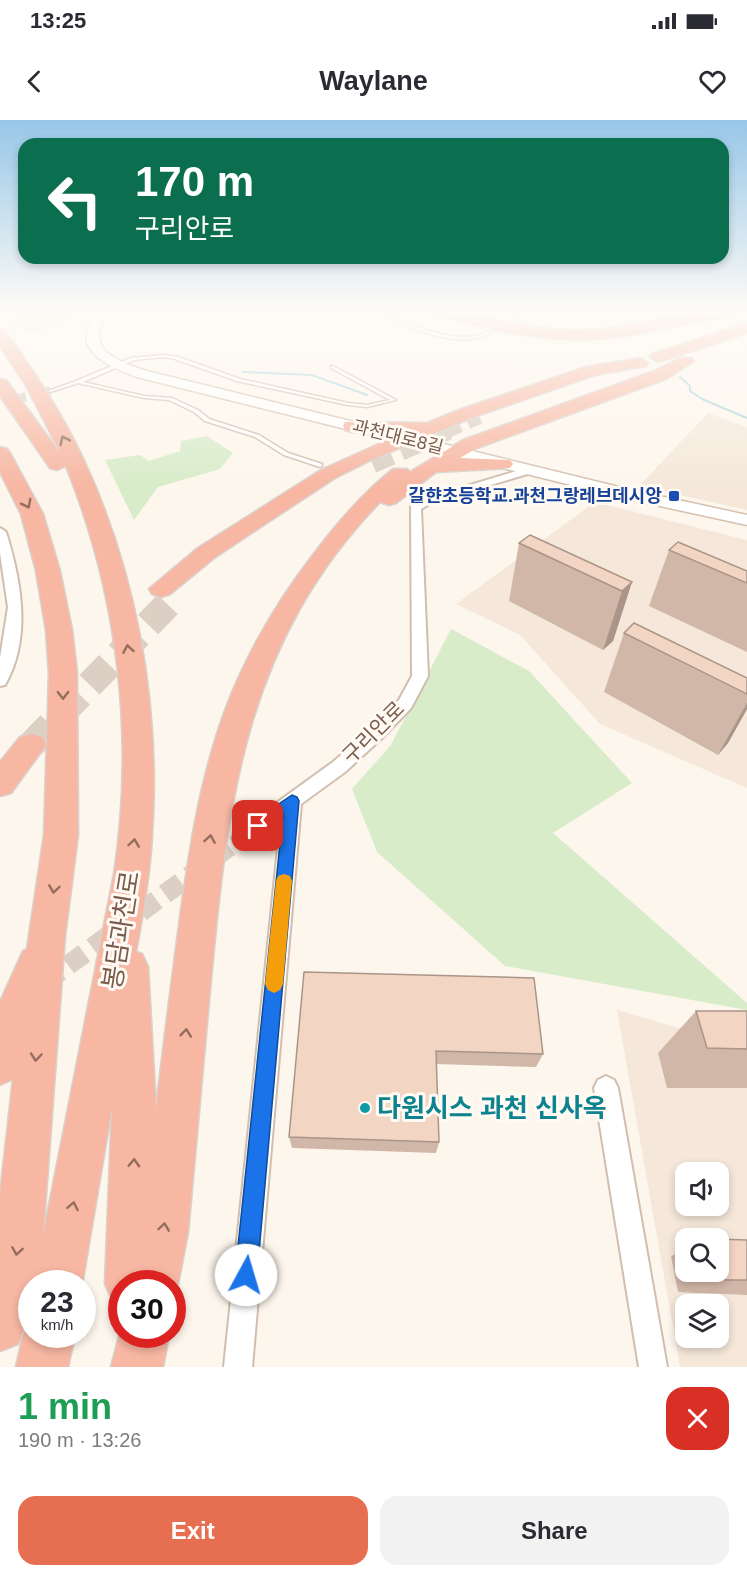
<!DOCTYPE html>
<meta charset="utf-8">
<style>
body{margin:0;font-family:Helvetica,"Noto Sans KR",sans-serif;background:#f2f2f3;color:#2b2b33;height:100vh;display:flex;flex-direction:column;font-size:22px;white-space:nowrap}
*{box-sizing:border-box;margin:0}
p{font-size:20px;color:#7c7c81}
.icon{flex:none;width:33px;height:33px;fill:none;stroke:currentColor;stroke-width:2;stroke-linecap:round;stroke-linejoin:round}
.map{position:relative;height:1247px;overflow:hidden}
.drawer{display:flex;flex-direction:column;background:#fff;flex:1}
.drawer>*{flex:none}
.guide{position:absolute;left:18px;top:18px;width:711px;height:126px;border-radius:18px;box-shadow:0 3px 9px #0003;background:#0b6e4f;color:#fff;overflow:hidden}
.buttons{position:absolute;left:675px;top:1042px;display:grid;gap:12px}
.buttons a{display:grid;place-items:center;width:54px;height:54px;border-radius:12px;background:#fff;box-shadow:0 3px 9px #0003;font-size:30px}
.speed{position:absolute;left:18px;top:1150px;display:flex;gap:12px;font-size:30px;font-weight:700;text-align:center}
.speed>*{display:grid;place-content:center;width:78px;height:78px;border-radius:50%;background:#fff;box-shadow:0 3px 9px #0003;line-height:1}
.speed small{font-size:15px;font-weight:400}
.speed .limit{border:9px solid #d22;background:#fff;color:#111}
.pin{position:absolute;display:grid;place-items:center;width:51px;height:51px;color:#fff;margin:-26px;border-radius:12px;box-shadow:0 3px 9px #0006}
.me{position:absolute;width:66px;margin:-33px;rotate:6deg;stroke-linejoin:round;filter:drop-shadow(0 0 4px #0008)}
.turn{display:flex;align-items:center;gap:21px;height:126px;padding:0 18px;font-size:27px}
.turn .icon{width:78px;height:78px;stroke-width:2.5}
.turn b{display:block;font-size:42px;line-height:51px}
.round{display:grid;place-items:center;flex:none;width:63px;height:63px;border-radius:18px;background:#f2f2f3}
.overview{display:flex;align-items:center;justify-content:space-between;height:102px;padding:0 18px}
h1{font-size:36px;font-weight:700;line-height:45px;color:#1e9e55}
.action{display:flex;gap:12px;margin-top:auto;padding:12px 18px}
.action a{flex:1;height:69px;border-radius:18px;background:#e76f51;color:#fff;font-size:24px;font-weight:700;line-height:69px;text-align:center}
.action a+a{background:#f2f2f3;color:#2b2b33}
.status{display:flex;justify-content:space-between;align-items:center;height:42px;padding:0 30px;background:#fff;direction:ltr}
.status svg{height:16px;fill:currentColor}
header{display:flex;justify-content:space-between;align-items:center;height:78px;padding:0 18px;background:#fff;font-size:27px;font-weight:700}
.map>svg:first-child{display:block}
.residential{fill:#f5e8da;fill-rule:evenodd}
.green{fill:#d8ecc9}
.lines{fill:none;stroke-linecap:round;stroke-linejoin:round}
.stream{stroke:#a5d3da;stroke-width:2}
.street-tunnel-far1{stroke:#dcd0c4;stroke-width:9;stroke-dasharray:9 4.5;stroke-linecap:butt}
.street-tunnel{stroke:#dcd0c4;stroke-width:20;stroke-dasharray:20 10;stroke-linecap:butt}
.highway-tunnel-far2{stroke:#dcd0c4;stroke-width:16;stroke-dasharray:16 8;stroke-linecap:butt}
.highway-tunnel-far1{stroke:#dcd0c4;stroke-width:21;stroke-dasharray:21 10;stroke-linecap:butt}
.highway-tunnel{stroke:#dcd0c4;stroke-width:28;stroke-dasharray:28 14;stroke-linecap:butt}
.lane-casing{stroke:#d1beb0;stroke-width:3}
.street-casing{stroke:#d1beb0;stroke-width:4}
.secondary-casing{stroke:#d6c0b0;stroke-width:3}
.highway-casing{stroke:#dad1cd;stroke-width:3}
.lane{fill:#fff;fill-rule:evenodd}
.street{fill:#fff;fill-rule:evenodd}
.secondary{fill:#fff;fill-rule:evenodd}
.highway{fill:#f7b7a3;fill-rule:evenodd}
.wall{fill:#d1b7a8}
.shaded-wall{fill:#aa9588}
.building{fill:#f3d5c3;stroke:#aa9588;stroke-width:1.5}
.oneway{stroke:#936e5e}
.route{fill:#1a73e8;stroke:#114b97;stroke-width:1.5}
.slow{fill:#f59e0b}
.transit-dot{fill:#1a4fb4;stroke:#fffaf3;stroke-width:2}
.culture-dot{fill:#0f9aa8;stroke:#fffaf3;stroke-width:2}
.labels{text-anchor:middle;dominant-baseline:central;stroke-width:6;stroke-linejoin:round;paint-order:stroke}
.far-street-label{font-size:18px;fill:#7a5c4d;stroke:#fffaf3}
.far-transit-label{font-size:18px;font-weight:bold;fill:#164399;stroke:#fffaf3;text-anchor:end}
.street-label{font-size:21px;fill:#7a5c4d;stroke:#fffaf3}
.near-street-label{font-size:26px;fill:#7a5c4d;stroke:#fffaf3}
.near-culture-label{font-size:26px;font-weight:bold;fill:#0d838f;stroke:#fffaf3;text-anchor:start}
</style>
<div class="status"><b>13:25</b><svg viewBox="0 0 49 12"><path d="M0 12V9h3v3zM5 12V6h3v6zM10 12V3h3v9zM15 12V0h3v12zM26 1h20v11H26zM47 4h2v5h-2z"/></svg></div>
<header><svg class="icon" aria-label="back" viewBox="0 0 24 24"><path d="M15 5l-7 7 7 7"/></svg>Waylane<svg class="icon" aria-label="heart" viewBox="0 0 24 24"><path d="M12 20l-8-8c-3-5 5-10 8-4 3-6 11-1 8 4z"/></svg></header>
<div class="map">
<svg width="747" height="1247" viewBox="0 0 747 1247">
<rect width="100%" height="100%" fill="#fdf6ec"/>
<path class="residential" d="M708,293l39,14v83l-108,-24z
M595,382l152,38v248l-147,-64 -80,-89 -64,-31z
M617,890l130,38v319h-67zM686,1053h32v33h-32zM686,1119h32v33h-32zM686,1185h32v33h-32z"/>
<path class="green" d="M18,192h70l-52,20 -28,-7z
M207,316l26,17 -13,16 -62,18 -24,33 -29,-60 35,-5 9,6 31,-10 1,-10z
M451,509l78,42 103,112 -79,50 194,170v7l-242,-44 -128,-114 -25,-63 39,-44z"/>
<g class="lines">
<path class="stream" d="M243,252l69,3 55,20
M680,257l10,9v5l12,8 45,19"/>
<path class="street-tunnel-far1" d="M4,282l46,-11"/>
<path class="street-tunnel" d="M44,863l197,-145"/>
<path class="highway-tunnel-far2" d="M445,311l34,-15"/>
<path class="highway-tunnel-far1" d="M372,343l77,-34"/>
<path class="highway-tunnel" d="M31,625l143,-147"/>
<g class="lane-casing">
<path id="lane" d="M385,192h4l-1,3c25,10 64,28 91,20 4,-1 9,-4 13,-5l2,1c-32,20 -72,0 -104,-12l-6,-3z
M519,192h5l-14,9h-2v-2z
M163,235l15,2 62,22 108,24 19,2 23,-5 -59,-32v-2h2l63,34 -29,7 -19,-2 -111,-24 -62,-22 -12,-2 -29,3 -51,22 61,14 28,2 26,12 11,9 50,16 29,18 34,11v2l-2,1 -36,-12 -29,-18 -50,-16 -11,-9 -25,-12 -25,-2 -66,-15 -28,9 -2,-1 28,-10 55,-23z"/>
</g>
<g class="street-casing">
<path id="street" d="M530,347l6,3 -2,2 -103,31 -10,6 7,167 -17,32 -28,29 -38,35 -44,32 -49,563h-28l57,-548 -34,24 -6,3 -6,-3 -3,-5 3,-5 98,-71 38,-33 28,-29 13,-24 -1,-171 12,-6z
M0,408l6,4c15,48 26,106 -1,153l-5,1v-28l8,-51 -8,-54z
M606,956l8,4 4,8 49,279h-28l-45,-279 4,-8z"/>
</g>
<g class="secondary-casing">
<path id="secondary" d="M97,192h13c-30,36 7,49 37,59l476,117 124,27v10l-124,-27 -486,-121c-30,-11 -70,-28 -40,-65z"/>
</g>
<g class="highway-casing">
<path id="highway" d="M433,192c49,0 95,19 145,18 42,0 81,-13 122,-18 13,-1 28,0 41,0l-7,4c-46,5 -90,20 -136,23 -55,4 -110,-10 -163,-24z
M747,203v10l-89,29 -8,-5 2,-3z
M0,209l5,2c26,36 50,72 70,111 60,120 86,259 77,393 -2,39 -9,78 -16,117l6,2 6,13 8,143c6,-54 13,-108 20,-162 11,-84 22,-169 53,-248 21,-52 50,-101 84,-145 24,-32 49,-61 80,-86h14l3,3 53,-32 191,-69 26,-13h12l2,3 -28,18 -189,69 -17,10 50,2 3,4 -3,4 -74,4 -40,31 -7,2 -9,-3c-134,139 -152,294 -169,477 -8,84 -15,169 -23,253l-10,52 -6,13v-13h-50v21l-9,-4 -8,-17 7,-177 -30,178 -50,-1c0,21 -6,40 -14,60l-18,7v-156l13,-116 -13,6v-83l23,-51 4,-2 17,-114 5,-162 -3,-43 -10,-59 -15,-57 -21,-42v-25l7,2 3,4 33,61 17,57 12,59 5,43 1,162 -13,101 -22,300 71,-362c21,-138 4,-279 -48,-408l-9,4 -7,-2 -50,-72v-17l6,1 56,76 -35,-69 -27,-41z
M640,238l8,5 -2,3 -51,9 -124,43 -100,42 -36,18 -79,52 -42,28 -44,36 -9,3 -9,-3 -3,-5 49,-41 123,-78 84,-38h-53l-7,-2 -2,-4 2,-4 82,1 32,-13 127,-43z
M31,614l11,3 4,8 -35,48 -11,3v-34l20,-25z
M31,1197l1,18h43l-7,32h-52l7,-32z
M122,1205v10h47l-6,32h-52z"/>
</g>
<use href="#lane" class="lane"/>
<use href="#street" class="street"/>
<use href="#secondary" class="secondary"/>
<use href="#highway" class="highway"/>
</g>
<path class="wall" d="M519,423l113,39 -19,59 -10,9 -94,-49z
M669,430l78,21v81l-98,-46z
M624,513l123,45v31l-19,34 -10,12 -114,-63z
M304,852l239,82 -7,13 -100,-3 3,78 -3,11 -144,-5 -3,-11z
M696,891h51v77h-80l-9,-35z
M715,1119h1l31,1v55l-69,-3 -7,-36 15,-6v22h32v-33z"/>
<path class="shaded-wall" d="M632,462l-19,59 -10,9 19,-59z
M747,583v6l-19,34 -10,12z"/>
<path class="building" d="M530,415l102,47 -10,9 -103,-48z
M678,422l69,29v12l-78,-33z
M634,503l113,55v16l-123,-61z
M304,852l230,6 9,76 -107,-3 3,91 -150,-5z
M696,891h51v38l-40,-1z
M716,1119l31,1v40h-22l-7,-29v-12z"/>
<defs><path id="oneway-chevron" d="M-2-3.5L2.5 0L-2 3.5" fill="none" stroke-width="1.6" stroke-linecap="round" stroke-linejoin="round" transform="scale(1.5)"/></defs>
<g class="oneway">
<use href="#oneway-chevron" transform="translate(64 320) rotate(-116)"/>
<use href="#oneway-chevron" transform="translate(27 384) rotate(63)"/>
<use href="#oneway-chevron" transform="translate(128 529) rotate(-100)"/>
<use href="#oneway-chevron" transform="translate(63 575) rotate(90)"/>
<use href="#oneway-chevron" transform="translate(210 719) rotate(-81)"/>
<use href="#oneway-chevron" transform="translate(134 723) rotate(-82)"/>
<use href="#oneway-chevron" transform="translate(54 769) rotate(98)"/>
<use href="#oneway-chevron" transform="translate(186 913) rotate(-84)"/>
<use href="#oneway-chevron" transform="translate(36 937) rotate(95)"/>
<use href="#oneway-chevron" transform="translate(134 1043) rotate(-88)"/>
<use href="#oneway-chevron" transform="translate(73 1086) rotate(-79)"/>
<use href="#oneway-chevron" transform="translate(164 1107) rotate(-82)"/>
<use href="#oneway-chevron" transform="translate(17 1131) rotate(99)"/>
</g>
<linearGradient id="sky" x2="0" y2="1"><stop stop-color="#97c7e8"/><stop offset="0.52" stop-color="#fefbf6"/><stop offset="1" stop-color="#fefbf6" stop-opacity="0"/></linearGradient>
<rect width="747" height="367" fill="url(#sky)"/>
<path class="route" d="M292,675l5,2 2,4 -42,474 -3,8 -8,3 -8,-3 -3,-8 48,-460 -25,17 -5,-2 -2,-4 2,-5z"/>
<path class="slow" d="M284,754l6,2 2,5 -9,103 -3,6 -6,3 -6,-3 -3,-6 11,-103 2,-5z"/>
<rect class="transit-dot" x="668" y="370" width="12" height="12" rx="3"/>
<circle class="culture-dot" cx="365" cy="988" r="6"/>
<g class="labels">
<g class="far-street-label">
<text transform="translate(398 317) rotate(14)">과천대로8길</text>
</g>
<g class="far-transit-label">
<text x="662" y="376">갈햔초등학교.과천그랑레브데시앙</text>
</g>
<g class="street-label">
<text transform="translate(373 612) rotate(-45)">구리안로</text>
</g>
<g class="near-street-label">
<text transform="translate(121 810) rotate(-81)">봉담과천로</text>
</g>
<g class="near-culture-label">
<text x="377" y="988">다원시스 과천 신사옥</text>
</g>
</g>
</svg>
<div class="buttons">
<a><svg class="icon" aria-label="sound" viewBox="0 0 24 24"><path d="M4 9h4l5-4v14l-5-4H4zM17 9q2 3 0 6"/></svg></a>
<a><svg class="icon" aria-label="search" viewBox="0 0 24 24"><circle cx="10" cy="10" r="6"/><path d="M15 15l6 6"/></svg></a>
<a><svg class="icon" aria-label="layers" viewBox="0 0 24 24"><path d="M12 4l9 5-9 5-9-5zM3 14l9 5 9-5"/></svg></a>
</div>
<div class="speed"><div>23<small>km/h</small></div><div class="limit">30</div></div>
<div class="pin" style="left:258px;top:706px;background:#d93025"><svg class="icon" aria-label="arrive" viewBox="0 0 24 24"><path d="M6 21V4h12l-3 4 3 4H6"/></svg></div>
<svg class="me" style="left:246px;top:1155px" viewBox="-20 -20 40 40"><circle r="19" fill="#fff"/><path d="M0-13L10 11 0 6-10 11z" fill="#1a73e8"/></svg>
<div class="guide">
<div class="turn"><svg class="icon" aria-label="left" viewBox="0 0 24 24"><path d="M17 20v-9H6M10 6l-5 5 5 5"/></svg><div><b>170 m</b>구리안로</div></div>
</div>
</div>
<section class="drawer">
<div class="overview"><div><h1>1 min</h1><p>190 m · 13:26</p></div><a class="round" style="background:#d93025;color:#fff"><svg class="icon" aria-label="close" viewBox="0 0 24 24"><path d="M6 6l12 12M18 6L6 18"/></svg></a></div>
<div class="action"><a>Exit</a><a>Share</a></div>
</section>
